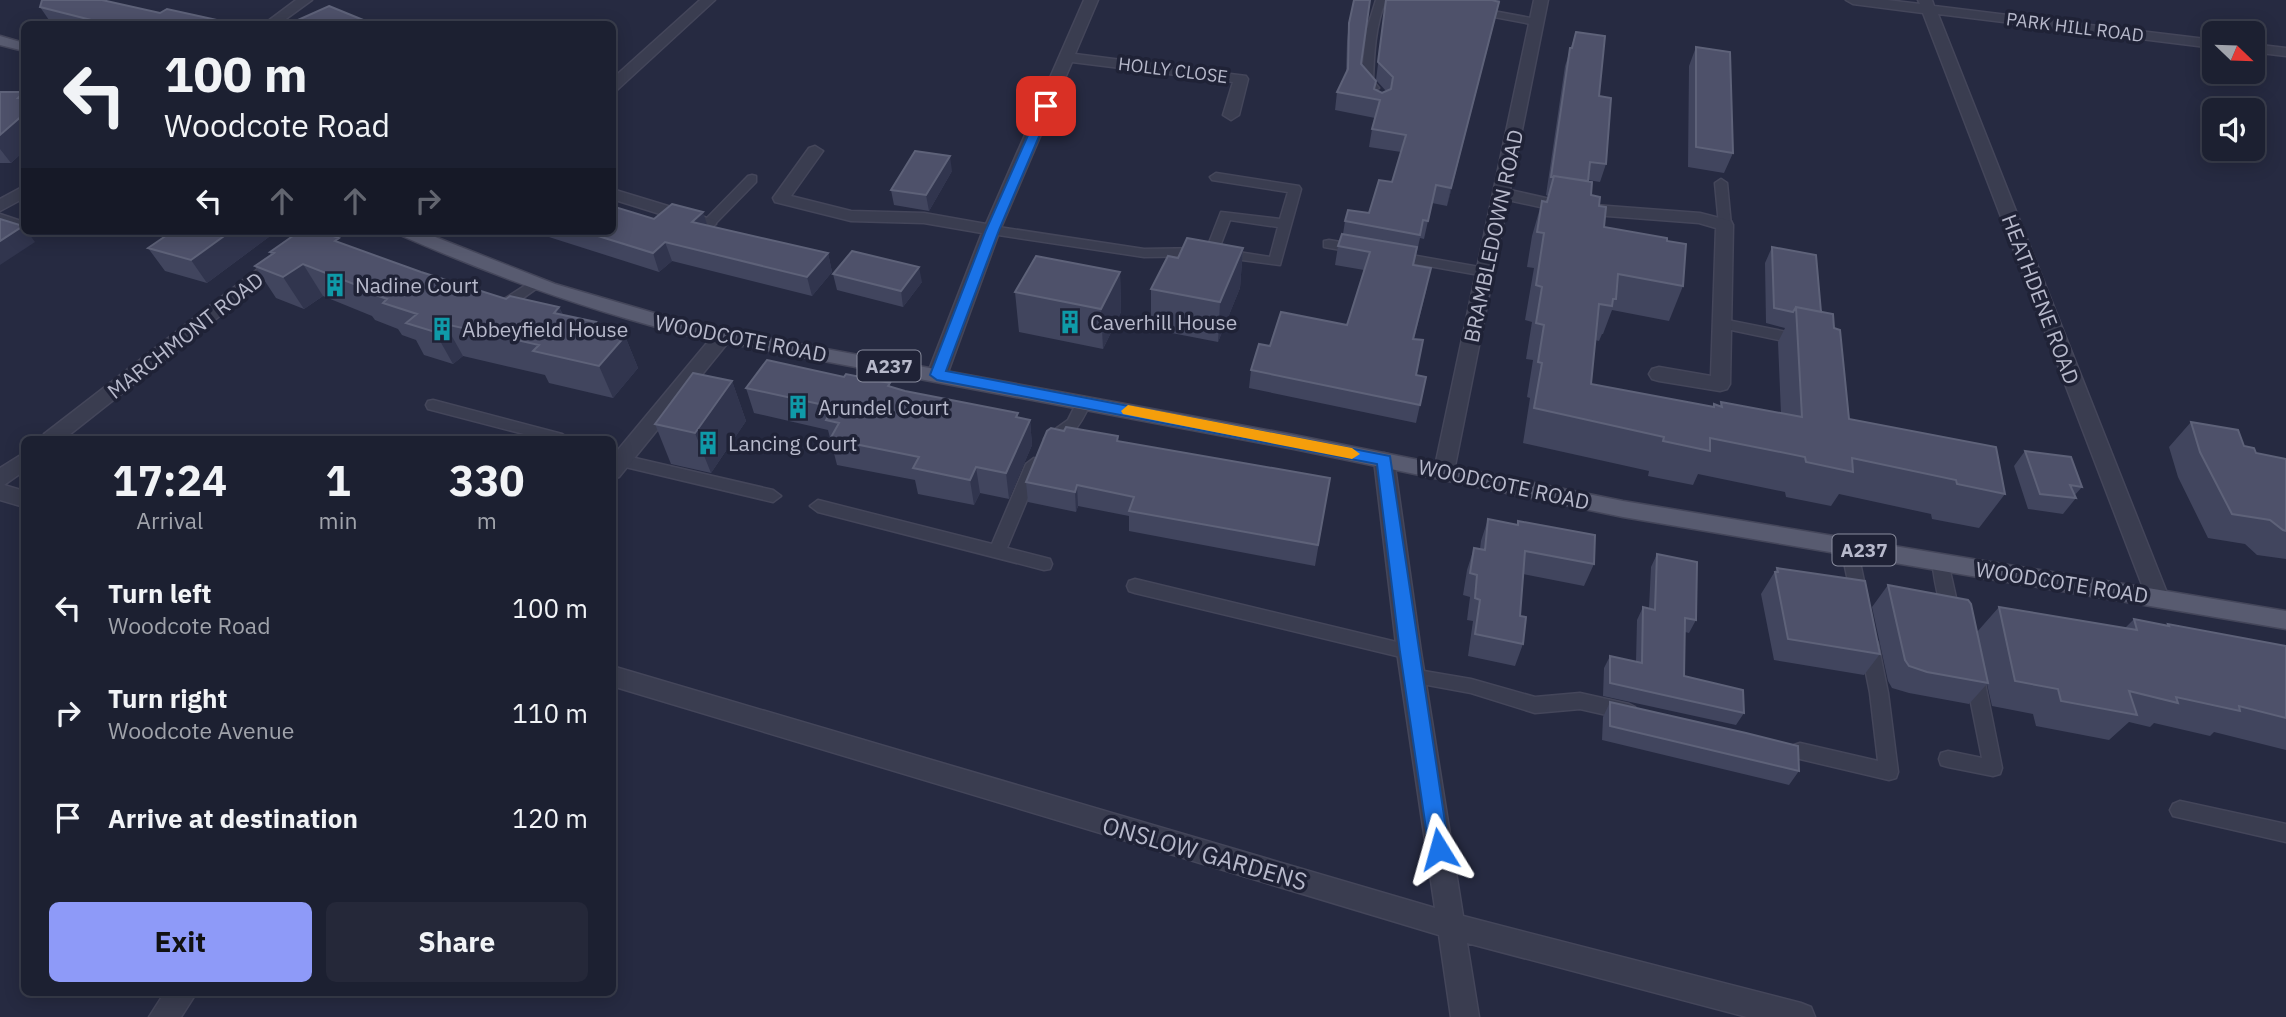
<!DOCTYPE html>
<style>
body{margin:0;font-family:"IBM Plex Sans",sans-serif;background:#252839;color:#f1f3f6;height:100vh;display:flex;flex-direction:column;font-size:26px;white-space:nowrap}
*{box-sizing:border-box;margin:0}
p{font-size:23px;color:#a0a3ab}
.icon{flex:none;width:38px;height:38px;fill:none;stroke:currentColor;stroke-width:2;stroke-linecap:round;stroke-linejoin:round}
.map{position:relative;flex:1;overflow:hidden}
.details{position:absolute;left:21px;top:436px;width:595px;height:560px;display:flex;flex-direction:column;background:#1c2031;border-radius:10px;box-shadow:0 4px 18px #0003,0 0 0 2px #3a3e4d}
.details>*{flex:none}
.banner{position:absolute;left:21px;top:21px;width:595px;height:214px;border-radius:10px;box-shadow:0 4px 18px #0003,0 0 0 2px #3a3e4d;background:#1c2031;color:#f1f3f6;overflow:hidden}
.needle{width:46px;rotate:113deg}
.buttons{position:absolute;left:2202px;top:21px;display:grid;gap:14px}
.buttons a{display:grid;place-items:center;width:63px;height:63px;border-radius:10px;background:#1c2031;box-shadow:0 4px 18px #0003,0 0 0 2px #3a3e4d;font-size:35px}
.pin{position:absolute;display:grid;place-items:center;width:60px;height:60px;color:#fff;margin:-30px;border-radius:14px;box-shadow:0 4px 10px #0006}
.me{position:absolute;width:77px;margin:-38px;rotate:352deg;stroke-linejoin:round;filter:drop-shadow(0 0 5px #0008)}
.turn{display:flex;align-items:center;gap:24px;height:147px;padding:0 28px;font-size:32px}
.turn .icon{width:91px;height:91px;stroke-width:2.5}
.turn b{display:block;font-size:49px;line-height:60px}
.lanes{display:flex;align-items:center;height:66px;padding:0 28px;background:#0003;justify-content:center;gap:35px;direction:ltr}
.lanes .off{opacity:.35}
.eta{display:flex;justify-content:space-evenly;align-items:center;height:119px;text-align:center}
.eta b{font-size:42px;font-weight:700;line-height:49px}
.button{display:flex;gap:14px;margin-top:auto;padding:14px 28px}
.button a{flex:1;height:80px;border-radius:10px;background:#8e9af8;color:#111;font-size:28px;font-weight:700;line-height:80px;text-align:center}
.button a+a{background:#252839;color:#f1f3f6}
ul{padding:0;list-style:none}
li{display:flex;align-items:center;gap:21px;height:105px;padding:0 28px}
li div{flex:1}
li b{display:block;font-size:26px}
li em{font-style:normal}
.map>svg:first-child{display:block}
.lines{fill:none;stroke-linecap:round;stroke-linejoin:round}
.lane-casing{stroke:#44465a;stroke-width:3}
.street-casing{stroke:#44465a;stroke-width:3}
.primary-casing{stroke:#44465a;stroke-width:3}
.lane{fill:#3a3d50;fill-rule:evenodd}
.street{fill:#3a3d50;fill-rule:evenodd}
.primary{fill:#585b70;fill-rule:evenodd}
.wall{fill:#41455e}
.shaded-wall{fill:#31354e}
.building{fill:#4e516a;stroke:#5e6279;stroke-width:2}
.route{fill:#1a73e8;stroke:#114b97;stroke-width:2}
.slow{fill:#f59e0b}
.labels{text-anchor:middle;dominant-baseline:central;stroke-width:7;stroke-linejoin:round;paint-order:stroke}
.far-street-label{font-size:18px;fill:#b7b9cb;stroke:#1f2236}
.shield{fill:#1f2236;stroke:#898c9e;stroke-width:2}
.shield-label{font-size:19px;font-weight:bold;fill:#b7b9cb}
.street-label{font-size:21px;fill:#b7b9cb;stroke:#1f2236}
.poi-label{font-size:21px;fill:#b7b9cb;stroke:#1f2236;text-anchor:start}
.near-street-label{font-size:24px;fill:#b7b9cb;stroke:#1f2236}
</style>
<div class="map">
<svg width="2286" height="1017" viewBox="0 0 2286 1017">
<rect width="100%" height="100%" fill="#262a41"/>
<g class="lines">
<g class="lane-casing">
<path id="lane" d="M1376,0h10c-11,26 -12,54 -13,81l6,7 -6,3 -12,-9 6,-53z
M1477,8l59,11 5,3 -5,3 -63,-12 -1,-2z
M1216,173l83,13 2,3 -21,76 -68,-9 -68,1 -152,-23 -6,-4 6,-4 152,23 63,-1 14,-36 59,7 8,-27 -76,-12 -2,-3zM1230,220l48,7 -8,30 -51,-8z
M752,175l4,1v6l-44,45h-8v-6l44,-45z
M1721,179l6,4 4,42 -6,4 -6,-4 -4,-42z
M0,214l24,8v8l-24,-8z
M1329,240l29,5 6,4 -6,4 -34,-6v-6z
M1394,252l91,16 7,4 -7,4 -96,-17 -2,-3z
M535,279l5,1v6l-35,25h-10l-2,-3 2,-3z
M1722,319l80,16 7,5 -7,5 -85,-18 -2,-3 2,-3z
M1084,397l7,5c-7,16 -22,46 -44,41l-3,-4 3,-4 21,-15 11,-22z
M433,400l129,34 8,5h-27l-115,-30 -2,-4 2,-4z
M622,455l151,35 8,6 -8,6 -156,-37 -3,-4z
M1034,458l8,6 -35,84 43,11 2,5 -2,5 -6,1 -226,-58 -8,-6 8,-6 174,44 34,-80z
M1849,542l6,2 2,4 11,52 -2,5h-12l-2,-5 -11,-52 2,-4z
M1940,556l6,1 2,5 9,40 7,11 -2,5c-24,8 -27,-40 -30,-56l2,-5z
M1135,579l274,66 6,2 3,5 -3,5 -6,2 -274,-66 -6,-2 -2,-5 2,-5z
M1869,636l6,2 3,5 10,50 10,79 -2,6 -7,2 -89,-21 -6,-2 -3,-6 3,-6 6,-2 78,18 -8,-68 -10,-50 3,-5z
M1974,666l6,2 3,5 19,95 -2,6 -7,2 -45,-9 -7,-2 -2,-6 2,-6 7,-2 34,7 -17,-85 3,-5z
M1412,669l59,10 64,18 45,-4 49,11 6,3 3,5 -3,5 -6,3 -49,-11 -45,4 -64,-20 -65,-12 -3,-5 3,-5z
M2180,801l106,23v18l-113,-26 -3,-6 3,-6z"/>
</g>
<g class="street-casing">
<path id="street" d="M296,0h16l-33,24h-15z
M700,0h15l-98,90 -5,1v-12z
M1084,0h14l-23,54 171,22 2,3 -9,36 -8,5 -8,-5 10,-33 -161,-20 -72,168 -53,145 -3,5h-14l-3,-5 55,-142 -58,-10 -73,-2 -76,-19 -2,-4 36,-50 6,-2 8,5 -32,45 60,15 73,2 62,11z
M1534,0h14l-38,190 58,13 132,10 31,8 2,4 -3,159 -3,5 -7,2 -61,-10 -7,-2 -3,-5 3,-5 7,-2 52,9 5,-148 -17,-5 -131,-10 -60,-13 -54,271 -3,5 -7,3 -7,-3 -3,-5z
M1846,0h41l33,4 -2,-4h14l2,6 280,34v8l-276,-34 231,584 -3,6 -8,3 -8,-3 -3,-6 -224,-585 -70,-9z
M2252,44l34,4v8l-34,-4z
M24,186v12l-24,13v-12z
M612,189l102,31 2,4 -8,5 -96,-30z
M307,231h20l-263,208h-23l3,-5z
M723,330l7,2 2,4 -2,4 -111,137 -7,2v-22l104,-125z
M24,453v18l-20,14 20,6v16l-24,-7v-32z
M1384,453l7,2 3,5 27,192 42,264 338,87 10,4 4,10h-68l-280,-74 12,74h-28l-12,-82 -827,-249v-20l823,242 -38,-256 -23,-192 3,-5z
M165,992h32l-16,25h-32z"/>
</g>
<g class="primary-casing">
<path id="primary" d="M0,36l24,7v8l-24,-6z
M397,231h23l135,53 140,41 599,110 329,66 663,110v18l-663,-112 -329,-68 -599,-112c-102,-25 -199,-60 -295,-102z"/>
</g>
<use href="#lane" class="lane"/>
<use href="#street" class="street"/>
<use href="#primary" class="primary"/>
</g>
<path class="wall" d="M1386,0h114l-53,206 -15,-3 -8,36 -4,-1 -6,27 13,22 -13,52 2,36 4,30 -4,18 -167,-35 2,-18 19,-24 77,-21 17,-55 -29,-5 3,-19 5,-12 2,-13 24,-8 23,-31 9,-30 -32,-5 3,-18 3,-11 -40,-8 2,-18 9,-19 1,-32 2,-18 20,-15 -8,56 14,25 7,4 4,-2 -10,-11z
M40,7l120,6 75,11h-178l-6,-1z
M1576,32l23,64 7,68 -6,18 -12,-2 3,15 8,11 5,21 63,14 16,45 -14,35 -57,-11 -9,24h-1l-3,7 -4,-1 -4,44 121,23 2,-3 6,2 1,-4 60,12 -3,-72 7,-14 -19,-5 -1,-60 7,-16 62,81 15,91 156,75 -26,34 -47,-9 -1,-5 -92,-20 -8,12 -45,-9 -1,-5 -87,-18 -5,11 -45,-9 1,-5 -126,-28 7,-45 -3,-1 6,-37 -7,-1 6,-37 -7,-2 9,-52 -7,-1 5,-31 10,-35h4l2,-5 -2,-1 19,-129z
M1696,47l37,106 -9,20 -36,-6 1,-101z
M0,92l24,2v57l-13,12h-11z
M952,171l-23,40 -35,-6 -3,-15z
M654,219l53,6 121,28 4,19 -20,24 -140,-35 -13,11 -129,-41h82z
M173,231h104l-70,52 -42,-12 -17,-23z
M343,244l78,28 85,27 53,8 4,8 33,7 3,8 26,6 13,32 -25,30 -64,-15 -4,-8 -82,-19 -10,8 -29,-9 -8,-15 -14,-5 -4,-6 -23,-9 -3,-4 -49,-20 -19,13 -28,-11 -21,-32 16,-11 -1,-3z
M1243,248l-3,40 -22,54 -67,-13v-40l27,-31z
M1120,272l1,40 -18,37 -84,-17 -4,-40z
M833,274l89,8 -19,25 -66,-17z
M844,377l46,6v4l15,4 113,22v4l12,3 2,25 -23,54 -29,-6 -6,12 -56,-11 -3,-14 -78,-15 -9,-35 -74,-17 -8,-25z
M732,381l14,40 -35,52 -40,-9 -16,-40z
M2191,422l53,24 12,7 30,6v100l-29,-4 -12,-11 -37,-6 -30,-61 -9,-30z
M1118,441l212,37 -15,88 -186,-35v-15l-51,-10 -2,6 -48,-10 -2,-20z
M2025,451l57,36 -8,9 2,2 -13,16 -35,-5 -14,-43z
M1488,519l29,6 1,-4 76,43 -10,22 -61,-12 -3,42 3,28 -8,22 -47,-10 5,-35 -6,-1 3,-23 -7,-2 4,-25 7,-22 6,1 1,-8z
M1657,554l39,66 -7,13 -4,-1 -1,44 60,37 -8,12 -133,-29 1,-28 6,-12 26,6 1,-42 6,-13 6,1 2,-41z
M1777,568l103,86 -16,21 -90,-15 -13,-66z
M1888,585l89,47 22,-25 126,21 9,-9 32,7 2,-2 118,22v104l-72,-18 -4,4 -56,-13 -4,4 -21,-5 -20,18 -73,-14 -3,-12 -41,-8 -5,-22 -18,20 -60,-11 -17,-5 -4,-7 -16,-74z
M1610,702l189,69 -10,14 -187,-45 1,-23z"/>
<path class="shaded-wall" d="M1499,2l-4,17 -48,187 4,-18z
M24,114v37l-13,12 -11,-14v-14z
M950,156l2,15 -23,40 -3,-16z
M703,212l6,19 -17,-9z
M23,226l1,2v3h3l8,11 -35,23v-24z
M231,231h46l-70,52 -16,-23z
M665,242l7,19 -13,11 -6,-19z
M1243,248l-3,40 -22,54 2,-40z
M828,253l4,19 -20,24 -5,-19z
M303,264l20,32 -19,13 -21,-32z
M919,267l3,15 -19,25 -2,-16z
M1120,272l1,40 -18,37 -2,-40z
M559,307l15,32 -20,-26z
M596,322l13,32 16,-18 13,32 -25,30 -14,-32 -8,-38z
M445,324l18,32 -10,8 -18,-32z
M732,381l14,40 -35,52 -16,-40z
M1030,420l2,25 -23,54 -3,-26z
M976,467l4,26 -6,12 -4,-25z
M1077,485l1,21 -2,6 -1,-20z"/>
<path class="building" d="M42,0h60l58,13 7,-4 68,15h-128l-67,-17z
M1354,0h16l-9,64 15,17 -2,8 8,4 9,-4 2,-12 -15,-15 8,-62h106l7,2 -48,186 -15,-3 -8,36 -5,-1 -3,15 -75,-14 3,-11 21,3 10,-33 13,2 14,-47 -34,-6 8,-29 -43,-8 11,-23 1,-46z
M329,6l44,18h-84z
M1576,32l29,4 -6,60 12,2 -5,66 -16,-2 -2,19 -34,-5 -1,1h-2l19,-129h2z
M1696,47l34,5 3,101 -37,-6z
M0,92h24l-6,6h6v16l-24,21z
M915,151l35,5 -24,39 -35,-5z
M1554,176l38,6 -1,13 9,2 -1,9 7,1 -2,20 63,11v3l19,3 -3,42 -65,-12 -2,25h-3l-1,7 -13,-2 -8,80 123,23v-3l8,3 -1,-5 81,15 -6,-110 37,7 1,14 6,2 9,89 147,28 9,47 -48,-10 -1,-4 -104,-22 1,14 -47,-10 -1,-5 -95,-19v13l-47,-10 1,-4 -130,-29 8,-45 -4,-1 6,-37 -8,-2 6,-36 -6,-2 8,-52 -7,-1 5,-31 5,1z
M672,204l31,8 -11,10 136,31 -21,24 -142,-35 -12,11 -71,-22h30v-25l42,13z
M0,219l23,7 -23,15z
M173,231h58l-40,29 -43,-12z
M300,231h19l20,7 -4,3 86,31 85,27 4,-3 49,11 -5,6 42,9 -5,6 34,8 -26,30 -66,-15 6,-6 -94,-21 -10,8 -29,-9 11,-9 -34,-11 4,-4 -31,-11 3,-2 -56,-22 -20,13 -28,-11 19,-13 -4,-1z
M1342,234l75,13 -4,18 18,3 -18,71 10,1 -7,35 10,2 -6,28 -169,-35 8,-26 11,2 11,-34 66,13 23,-73 -32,-6z
M1187,238l56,10 -23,54 -69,-13 17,-33 10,2z
M1772,247l44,8 5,57 -25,-5 -3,5 -19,-4z
M852,251l67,16 -18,24 -68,-17z
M1036,256l84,16 -19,37 -86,-17z
M767,360l77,17 2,-3 44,9 -2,3 17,5 113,22 -2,4 14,3 -24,53 -30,-6 -6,13 -57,-12 6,-11 -89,-18 9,-16 -13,-3 7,-13 -87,-19z
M693,373l39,8 -37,52 -40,-9z
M2191,422l47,8 6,16 10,2 2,5 30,6v72l-3,-1 -13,-10 -38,-6 -32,-62z
M1066,427l52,9 -1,5 213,37 -12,67 -189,-34 5,-14 -57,-12 -2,7 -49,-10 21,-51 4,-3 13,3z
M2025,451l46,6 11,30 -12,-2 6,13 -36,-4z
M1488,519l30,6v-4l77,14 -1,29 -69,-13 -5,65 6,1 -3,27 -48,-10 5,-34 -5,-2 2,-23 -7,-2 4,-25 11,2z
M1657,554l40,8 -1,58 -11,-2 -1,58 59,14 1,23 -134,-30v-27l32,7 1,-56 12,3z
M1777,568l88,13 15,73 -92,-15 -13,-67h3z
M1888,585l80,15 3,4 17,79 -61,-11 -18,-6 -4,-6z
M1999,607l138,23 -3,-11 35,7 -1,-2 118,22v72l-47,-12 1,5 -64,-14 2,6 -49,-12 8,24 -76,-14 -3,-12 -43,-8z
M1610,702l136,31 52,13 1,25 -189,-45z"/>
<path class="route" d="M1046,103l6,3 -53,124 -53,141 444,85 59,393 -3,6 -7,3 -7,-3 -3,-6 -29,-197 -23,-188 -440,-84 -7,-5 56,-145 55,-124z"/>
<path class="slow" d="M1128,405l224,43 8,6 -8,5 -229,-45 -2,-3z"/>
<defs>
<g id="building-bare" transform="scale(1.89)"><path d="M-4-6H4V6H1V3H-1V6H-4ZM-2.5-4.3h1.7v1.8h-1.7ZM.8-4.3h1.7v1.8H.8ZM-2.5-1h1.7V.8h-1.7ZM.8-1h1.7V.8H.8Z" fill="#0f9aa8" stroke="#1f2236" stroke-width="2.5" paint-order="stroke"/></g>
</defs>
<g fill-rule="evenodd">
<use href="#building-bare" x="335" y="285"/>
<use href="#building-bare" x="1070" y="322"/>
<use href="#building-bare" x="442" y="329"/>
<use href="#building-bare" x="798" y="407"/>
<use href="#building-bare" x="708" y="443"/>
</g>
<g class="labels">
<g class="far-street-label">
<text transform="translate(2075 27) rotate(7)">PARK HILL ROAD</text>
<text transform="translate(1173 70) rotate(7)">HOLLY CLOSE</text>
</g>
<g class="shield">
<rect x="857.5" y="350.5" width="63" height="31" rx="5"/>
<rect x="1832.5" y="534.5" width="63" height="31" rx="5"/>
</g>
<g class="shield-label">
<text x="889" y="366">A237</text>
<text x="1864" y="550">A237</text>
</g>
<g class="street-label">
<text transform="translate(1493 236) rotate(-78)">BRAMBLEDOWN ROAD</text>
<text transform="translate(2041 299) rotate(69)">HEATHDENE ROAD</text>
<text transform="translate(185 335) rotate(-38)">MARCHMONT ROAD</text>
<text transform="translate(741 338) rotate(11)">WOODCOTE ROAD</text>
<text transform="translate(1504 484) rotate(12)">WOODCOTE ROAD</text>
<text transform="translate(2062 582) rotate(9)">WOODCOTE ROAD</text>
</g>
<g class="poi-label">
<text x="355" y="285">Nadine Court</text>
<text x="1090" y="322">Caverhill House</text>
<text x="462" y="329">Abbeyfield House</text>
<text x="818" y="407">Arundel Court</text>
<text x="728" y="443">Lancing Court</text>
</g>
<g class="near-street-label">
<text transform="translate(1205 853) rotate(16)">ONSLOW GARDENS</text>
</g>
</g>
</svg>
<div class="buttons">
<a><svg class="needle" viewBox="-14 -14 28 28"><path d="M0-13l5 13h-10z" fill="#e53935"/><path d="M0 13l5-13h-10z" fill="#a0a3ab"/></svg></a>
<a><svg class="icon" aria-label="sound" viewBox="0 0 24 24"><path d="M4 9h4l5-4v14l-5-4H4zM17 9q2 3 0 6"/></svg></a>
</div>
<div class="pin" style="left:1046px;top:106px;background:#d93025"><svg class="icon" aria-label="arrive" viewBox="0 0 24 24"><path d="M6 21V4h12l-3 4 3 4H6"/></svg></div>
<svg class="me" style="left:1439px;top:849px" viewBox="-20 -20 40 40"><path d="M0-17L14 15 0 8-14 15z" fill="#1a73e8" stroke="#fff" stroke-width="4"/></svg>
<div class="banner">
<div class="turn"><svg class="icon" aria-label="left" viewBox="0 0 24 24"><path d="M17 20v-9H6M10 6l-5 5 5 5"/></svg><div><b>100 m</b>Woodcote Road</div></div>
<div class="lanes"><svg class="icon" aria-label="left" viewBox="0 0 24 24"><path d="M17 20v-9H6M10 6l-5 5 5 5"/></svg><svg class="icon off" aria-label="ahead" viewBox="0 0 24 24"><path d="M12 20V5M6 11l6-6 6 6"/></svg><svg class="icon off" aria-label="ahead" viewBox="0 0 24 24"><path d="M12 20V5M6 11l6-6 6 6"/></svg><svg class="icon off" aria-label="right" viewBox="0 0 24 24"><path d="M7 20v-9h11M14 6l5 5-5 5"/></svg></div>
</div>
<section class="details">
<div class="eta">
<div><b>17:24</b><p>Arrival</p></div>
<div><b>1</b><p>min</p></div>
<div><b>330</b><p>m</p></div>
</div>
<ul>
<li><svg class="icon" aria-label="left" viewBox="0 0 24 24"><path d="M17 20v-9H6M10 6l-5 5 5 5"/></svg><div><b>Turn left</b><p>Woodcote Road</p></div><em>100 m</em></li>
<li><svg class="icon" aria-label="right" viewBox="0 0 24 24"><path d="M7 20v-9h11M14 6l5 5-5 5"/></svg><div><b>Turn right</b><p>Woodcote Avenue</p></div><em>110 m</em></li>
<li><svg class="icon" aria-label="arrive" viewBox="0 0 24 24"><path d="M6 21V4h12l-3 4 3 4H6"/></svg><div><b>Arrive at destination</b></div><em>120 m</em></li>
</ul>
<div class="button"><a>Exit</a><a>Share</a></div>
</section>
</div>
